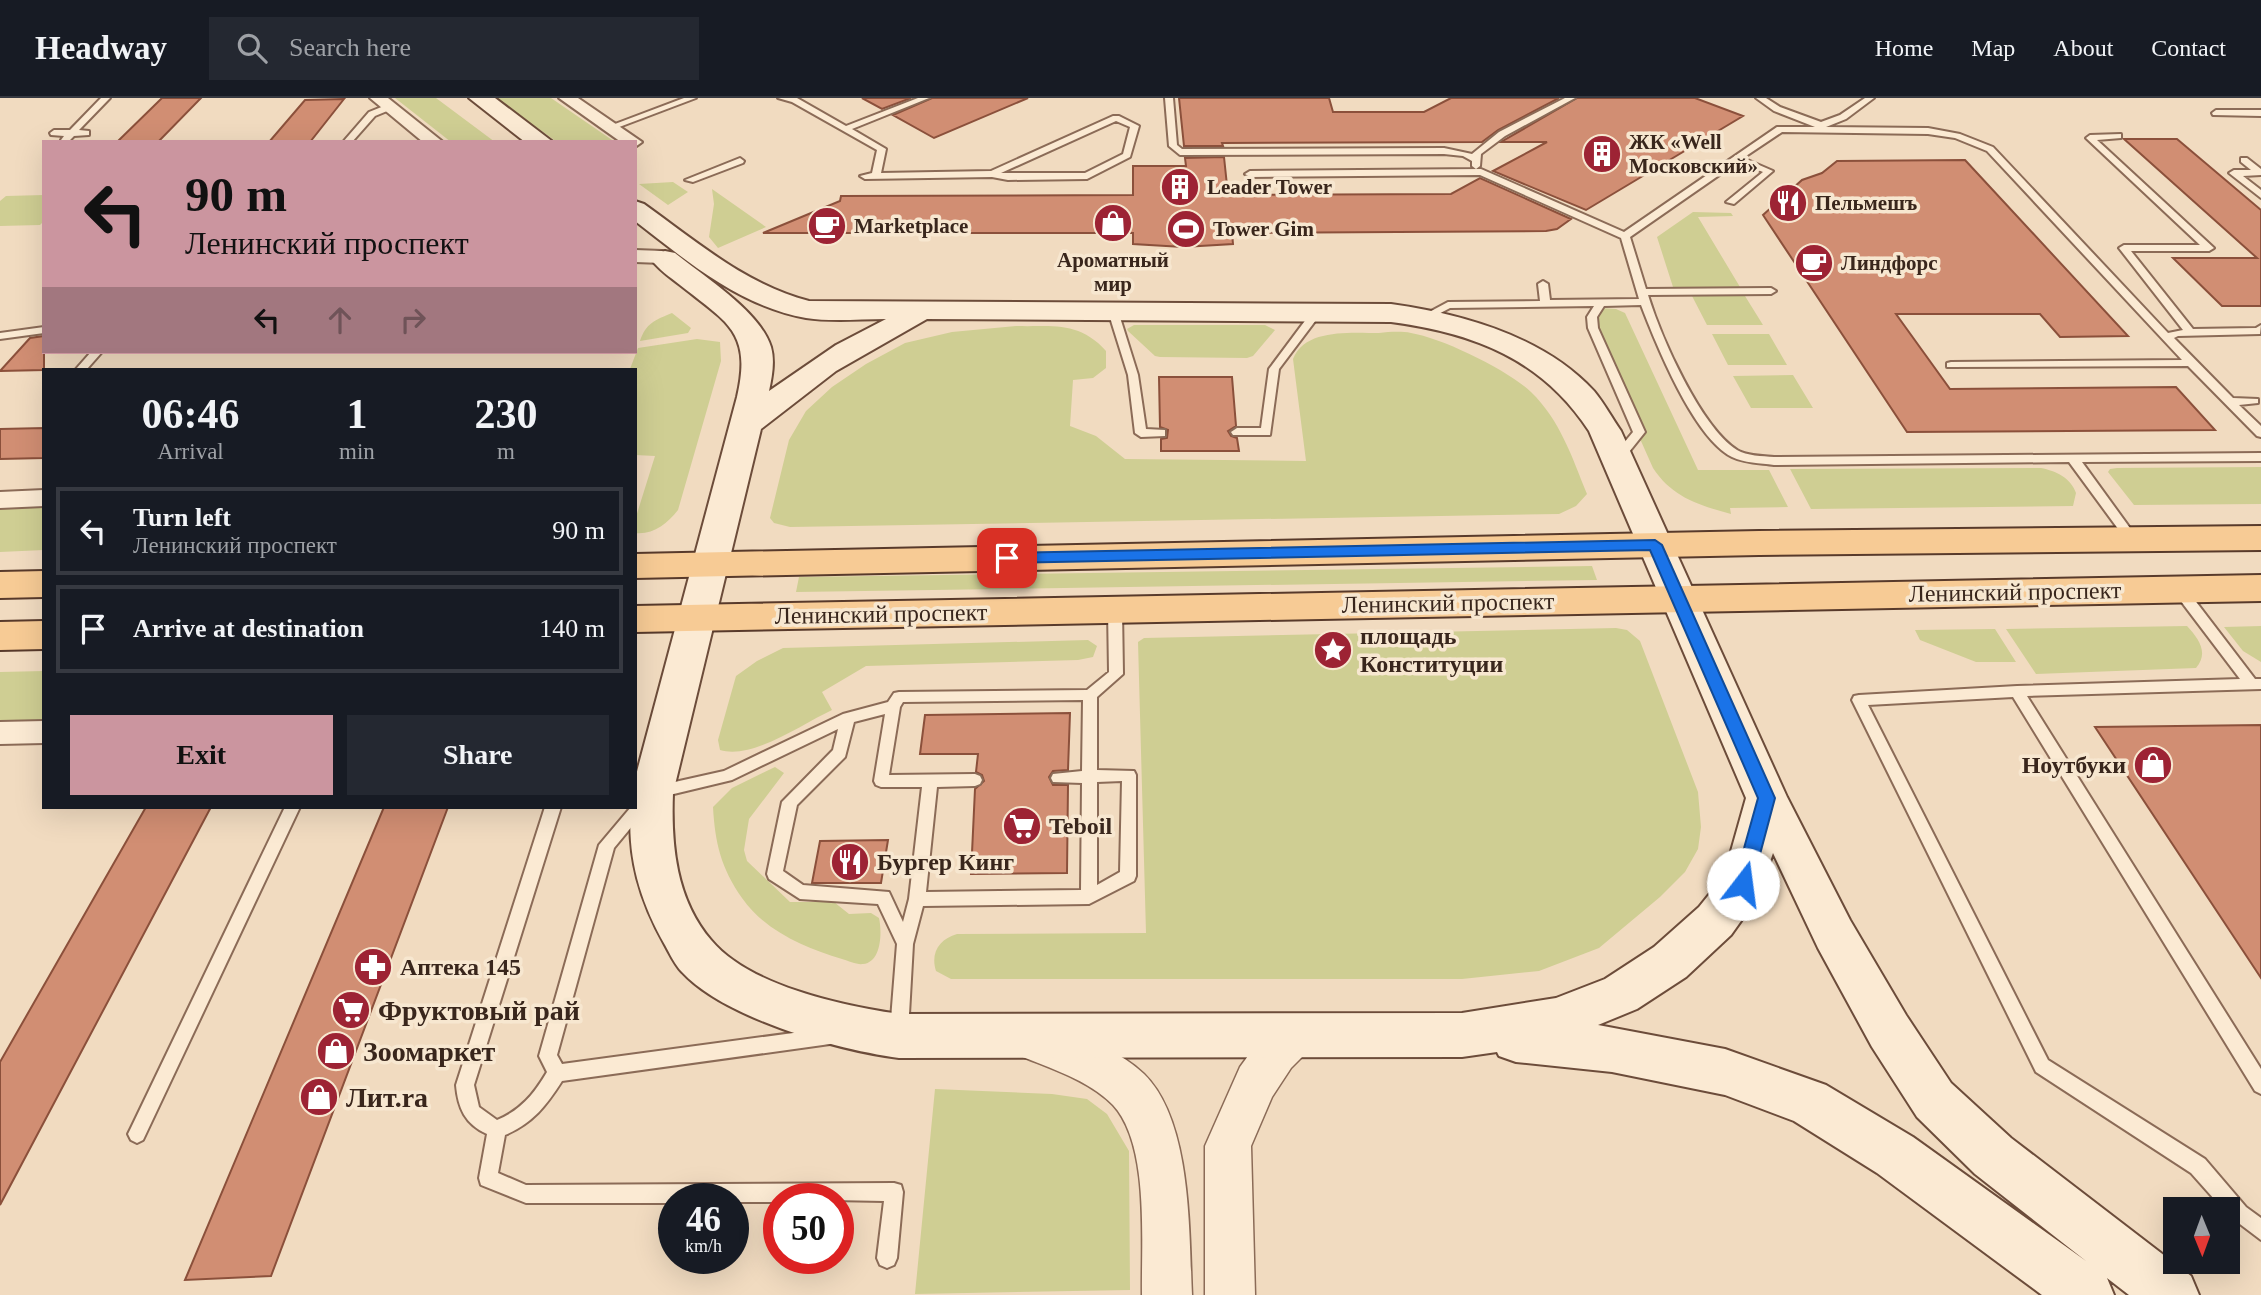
<!DOCTYPE html>
<meta charset="utf-8">
<style>
body{margin:0;font-family:"Times New Roman",serif;background:#242831;color:#f1f3f6;height:100vh;display:flex;flex-direction:column;font-size:26px;white-space:nowrap}
*{box-sizing:border-box;margin:0}
p{font-size:23px;color:#9ea1a6}
.icon{flex:none;width:38px;height:38px;fill:none;stroke:currentColor;stroke-width:2;stroke-linecap:round;stroke-linejoin:round}
.map{position:relative;flex:1;overflow:hidden}
.drawer{position:absolute;left:42px;top:270px;width:595px;height:441px;display:flex;flex-direction:column;background:#171b24;border-radius:0px;box-shadow:0 7px 28px #0002}
.drawer>*{flex:none}
.banner{position:absolute;left:42px;top:42px;width:595px;height:214px;border-radius:0px;box-shadow:0 7px 28px #0002;background:#cb959f;color:#111;overflow:hidden}
.needle{width:46px;rotate:179deg}
.buttons{position:absolute;left:2163px;top:1099px;display:grid;gap:14px}
.buttons a{display:grid;place-items:center;width:77px;height:77px;border-radius:0px;background:#171b24;box-shadow:0 7px 28px #0002;font-size:35px}
.speed{position:absolute;left:658px;top:1085px;display:flex;gap:14px;font-size:35px;font-weight:700;text-align:center}
.speed>*{display:grid;place-content:center;width:91px;height:91px;border-radius:50%;background:#171b24;box-shadow:0 7px 28px #0002;line-height:1}
.speed small{font-size:18px;font-weight:400}
.speed .limit{border:10px solid #d22;background:#fff;color:#111}
.pin{position:absolute;display:grid;place-items:center;width:60px;height:60px;color:#fff;margin:-30px;border-radius:14px;box-shadow:0 4px 10px #0006}
.me{position:absolute;width:77px;margin:-38px;rotate:15deg;stroke-linejoin:round;filter:drop-shadow(0 0 5px #0008)}
.turn{display:flex;align-items:center;gap:24px;height:147px;padding:0 28px;font-size:32px}
.turn .icon{width:91px;height:91px;stroke-width:2.5}
.turn b{display:block;font-size:49px;line-height:60px}
.lanes{display:flex;align-items:center;height:66px;padding:0 28px;background:#0003;justify-content:center;gap:35px;direction:ltr}
.lanes .off{opacity:.35}
.eta{display:flex;justify-content:space-evenly;align-items:center;height:119px;text-align:center}
.eta b{font-size:42px;font-weight:600;line-height:49px}
.primary-button{display:flex;gap:14px;margin-top:auto;padding:14px 28px}
.primary-button a{flex:1;height:80px;border-radius:0px;background:#cb959f;color:#111;font-size:28px;font-weight:600;line-height:80px;text-align:center}
.primary-button a+a{background:#242831;color:#f1f3f6}
ul{padding:0;list-style:none}
li{display:flex;align-items:center;gap:21px;height:88px;margin:0 14px 10px;padding:0 14px;border:4px solid #363941;border-radius:0px}
li div{flex:1}
li b{display:block;font-size:26px}
li em{font-style:normal}
header{display:flex;align-items:center;gap:42px;box-sizing:border-box;height:98px;padding:0 35px;background:#171b24;border-bottom:2px solid #363941}
header strong{font-size:33px}
nav{display:flex;gap:38px;margin-inline-start:auto;font-size:24px}
.search{width:490px;height:63px;background:#242831;display:flex;align-items:center;gap:18px;box-sizing:border-box;padding:0 24px;border-radius:0px;color:#9ea1a6;font-size:26px}
.map>svg:first-child{display:block}
.green{fill:#cfce93}
.building{fill:#d18e73;stroke:#8b503b;stroke-width:2}
.lines{fill:none;stroke-linecap:round;stroke-linejoin:round}
.service-casing{stroke:#8b6b57;stroke-width:4}
.minor-casing{stroke:#8b6b57;stroke-width:4}
.tertiary-casing{stroke:#8b6b57;stroke-width:3}
.secondary-casing{stroke:#6c4c3a;stroke-width:4}
.primary-casing{stroke:#583a2b;stroke-width:4}
.service{fill:#fbead3;fill-rule:evenodd}
.minor{fill:#fbead3;fill-rule:evenodd}
.tertiary{fill:#fbead3;fill-rule:evenodd}
.secondary{fill:#fbead3;fill-rule:evenodd}
.primary{fill:#f7cb95;fill-rule:evenodd}
.route{fill:#1a73e8;stroke:#114b97;stroke-width:2}
.labels{text-anchor:middle;dominant-baseline:central;stroke-width:7;stroke-linejoin:round;paint-order:stroke}
.far-poi-label{font-size:21px;font-weight:bold;fill:#39261c;stroke:#f7e7d0;text-anchor:start}
.street-label{font-size:24px;fill:#39261c;stroke:#f7e7d0}
.poi-label{font-size:24px;font-weight:bold;fill:#39261c;stroke:#f7e7d0;text-anchor:start}
.near-poi-label{font-size:28px;font-weight:bold;fill:#39261c;stroke:#f7e7d0;text-anchor:start}
</style>
<header>
<strong>Headway</strong>
<div class="search"><svg class="icon" aria-label="search" viewBox="0 0 24 24"><circle cx="10" cy="10" r="6"/><path d="M15 15l6 6"/></svg>Search here</div>
<nav><a>Home</a><a>Map</a><a>About</a><a>Contact</a></nav>
</header>
<div class="map">
<svg width="2261" height="1197" viewBox="0 0 2261 1197">
<rect width="100%" height="100%" fill="#f1dbc0"/>
<path class="green" d="M395,0h41l59,44h-44z
M496,0h55l64,44h-58z
M673,84l15,10 -20,13 -29,-21z
M712,91l54,38 -48,21 -9,-11 5,-33z
M44,97v26l-4,4 -40,1v-25l6,-5z
M1693,114l38,1 2,3 -35,1 42,70h-67l-16,-50z
M1692,198h53l18,29h-56z
M1601,210l15,1 9,4 73,157h71l19,37 -58,1 1,6c-33,-9 -59,-17 -78,-46l-65,-146v-7z
M672,215l19,15 -3,5 -48,8c6,-18 15,-21 32,-28z
M1134,227h131l10,5 -22,26 -6,2 -87,-1 -5,-1 -27,-25 -1,-2z
M1016,228c37,1 63,-5 90,25v17l-13,10 -20,2 -3,46 26,10 29,23 181,2 -13,-102c12,-31 59,-26 86,-26 10,-1 22,-2 32,0 31,5 97,37 120,59 29,28 41,65 56,102l-11,12 -17,8 -769,13 -16,-4 -4,-5 19,-78 17,-29 26,-24 34,-23 39,-21 47,-11z
M1712,236h57l18,31h-59z
M697,241l23,3 1,19 -43,149c-11,14 -25,25 -43,23v-13l20,-64 -20,-1v-86h-5l8,-21z
M1793,277l20,33h-62l-18,-32z
M2261,369v37l-127,1 -26,-33 2,-3 7,-1z
M2041,370c15,3 30,10 35,25l-3,13 -262,3 -21,-40z
M44,409v43l-44,2v-44z
M1592,468l5,14 -801,12 3,-15z
M2187,528c12,13 22,27 9,42l-160,6 -30,-45z
M2261,528v36l-18,-11 -19,-24z
M1616,530l11,2 13,11 58,151 3,35 -3,22 -13,23 -25,25 -61,51 -60,23 -77,8h-511l-15,-8c-6,-19 4,-32 21,-37l189,-1 -8,-291 6,-4z
M1995,531l21,33h-40l-56,-22 -5,-10z
M1088,542l9,6 -4,11 -15,3 -212,6 -44,26 10,18c-30,14 -80,50 -112,40l-2,-10 18,-64 21,-15 26,-13z
M44,573v53l-44,2v-54z
M775,669l9,6 -35,46 -5,31 3,11 43,41h44l15,12 22,-1 8,5c3,13 3,44 -16,46 -6,1 -14,-3 -21,-5 -37,-11 -77,-28 -100,-61 -21,-30 -27,-55 -29,-91l19,-19z
M935,991l117,5 35,5 20,15 22,37 1,139 -215,4z"/>
<path class="building" d="M162,0h39l-43,44h-41z
M862,0h49l-29,11z
M932,0h96l-94,40 -41,-23z
M1179,0h150l4,14h91l27,-14h108l-61,32 -16,12 -260,1 1,3h-39z
M1577,0h118l48,18 -157,94 -93,-39 54,-29h-46z
M344,1l-34,43h-41l36,-42z
M2124,41h53l84,71v96h-39l-49,-48h84z
M1224,59l4,38 223,-1 29,-16 91,41 -14,10 -11,2 -314,2 1,11 -50,3 -50,-3v-11h-370l77,-32 1,-5 292,-1v-29h53l-1,-8z
M1965,62l163,176 -68,1 -20,-23h-144l54,75 226,-2 39,43 -308,2 -144,-217 39,-35 20,-7 15,-12z
M44,238v34l-44,1 30,-33z
M1159,279h73l4,49 -8,5 3,5 6,2 2,13h-78v-12l6,-1 1,-8 -8,-3z
M44,330v30l-44,1v-30z
M1070,615l-2,57 -15,1 -4,6 4,8h15l-1,88 -96,1 4,-85 9,-8 -2,-6 -6,-3 2,-18h-58l5,-39z
M2261,627v253l-166,-251z
M146,709h65l-211,398v-143z
M384,709h64l-177,469 -86,4z
M888,742l-7,43h-69l8,-42z"/>
<g class="lines">
<g class="service-casing">
<path id="service" d="M101,0h9l-31,32 10,1v4l-15,1 -6,6 -7,-2 3,-4 -13,-1 -1,-2 4,-3h16z
M684,0h12l-82,31 -7,-2z
M778,0h19l49,28 72,-28h11l-77,31 34,20 -5,24 110,-2 122,-55h6l20,10 -9,31 -43,22 -79,1 -16,-3 -127,2 -5,-3 12,-3 5,-23 -85,-48zM1116,23l14,6 -7,27 -38,19h-84z
M1165,0h8l4,47 5,4 262,-1 28,6 27,-22 66,-34h10l-70,38 -24,18 -1,12 -4,3 -4,-3v-5l-9,-5 -19,-2 -264,1 -11,-9z
M1756,0h10l14,9 41,15 19,-7 25,-17h9l-28,21 -20,8 102,1 32,6 33,13 175,186 15,-3 -64,-82 5,-3h76l-114,-107 4,-3 31,-1v4l-24,2 117,108 -5,3h-78l62,78 63,-1 5,-3 -1,9 -82,2 -4,2 59,60 25,1v4l-19,2 22,21v11l-4,-1 -69,-70 -241,1v-4l4,-1 231,-2 -195,-209 -32,-13 -27,-4 -146,-2 -39,26 30,13 -39,33 -8,-2 37,-30 -25,-10 -108,75 16,52 125,-1 5,3 -5,3 -123,1c13,42 52,131 89,155 10,6 25,6 37,7l487,-4v8l-179,1 53,73 2,3 -2,3h-8l-58,-79 -295,3c-14,-2 -30,-2 -42,-8 -38,-19 -76,-113 -91,-152l-37,1 -7,11 1,11 47,104 -24,30h-8v-6l20,-24 -45,-104 -1,-11 7,-11 -144,2 -21,11 -4,1 -5,-3 28,-15 92,-1 -2,-17 5,-3 5,3 2,16 89,-1 -18,-61 -141,-63 -230,2 -5,-3 5,-3 231,-2 143,63 153,-105h38l-41,-16z
M389,6l3,1v4l-17,7 -23,26h-9l26,-30z
M2216,12h45v6l-48,-1 -1,-2z
M740,60l4,3 -1,2 -50,19 -8,-2z
M2241,60h6l14,11v6l-18,1 18,14v8l-32,-25 5,-3h17l-10,-8z
M1113,210l5,3 20,64 8,54 19,1v6l-24,1 -6,-4 -7,-58 -20,-64z
M1317,211l5,3 -43,57 -9,66h-37l-2,-3 6,-4h24l8,-59 44,-59z
M44,229v6l-44,6v-6z
M91,254h11l-15,17h-11z
M2179,486l5,2 71,93h6v10l-234,7 234,373v25l-6,-3 -242,-394 -145,8 180,355 157,99 41,48 15,11v22l-33,-25v-6h-5l-32,-36 -155,-101 -184,-372 2,-4 5,-1 158,-9 223,-7 -66,-87 -1,-3z
M1115,507l7,5 1,64 -26,23v73l37,1 2,4v101l-2,5 -45,23 -166,2 -10,38 -5,88 -3,6 -6,2 -6,-2 -3,-6 7,-88 -19,-40 -78,-5 -31,-20 -2,-5 15,-72 51,-52 5,-21 -106,51 -75,18 -5,-2 -2,-4 2,-4 5,-2 67,-15 119,-57 45,-12 6,-9 5,-1 188,-2 22,-18 -1,-62zM1083,602l-1,71 -29,3 -2,4 2,4 29,1 -1,107 -155,2 11,-105 38,-1 5,-2 2,-4 -2,-4 -5,-2 -86,1 11,-68 3,-5zM885,616l-11,67 2,4 5,2h41l-13,112 -6,23 -14,-30 -86,-7 -20,-14 14,-66 48,-48 9,-35zM1122,683l-2,91 -23,13v-103z
M642,700l5,2 3,4 -3,4 -33,40 -57,207 5,9 268,-36 6,2 3,6 -3,6 -6,2 -268,37c-16,25 -29,42 -57,54l-7,38 28,12 368,-2 7,2 2,7 -6,66 -3,7 -7,3 -7,-3 -3,-7 7,-57 -105,-2v3h-46v-3h-59v4h-148l-45,-18 -2,-7 8,-44c-22,-10 -29,-26 -31,-49l89,-278h16l-87,278 5,22 18,13c24,-10 37,-26 50,-48l-8,-16 60,-211 32,-38h4l2,-7z
M285,709h15l-157,333 -6,3 -6,-3 -3,-6 3,-6z"/>
</g>
<g class="minor-casing">
<path id="minor" d="M370,0h18l55,44h-20z
M559,0h19l64,44 -7,5v-5h-14z
M635,152l27,1 10,6 -10,6 -27,-1z
M44,392v16l-44,2v-16z
M44,623v22l-44,1v-22z"/>
</g>
<g class="tertiary-casing">
<path id="tertiary" d="M1295,917l15,6 7,14 -7,14 -19,19 -19,29 -21,49 4,149h-50v-149l35,-79 21,-29 19,-17z
M1033,923c36,13 82,25 111,53 48,47 45,158 48,221h-50c-1,-52 8,-150 -29,-190 -24,-25 -64,-37 -95,-50l-7,-14 7,-14z"/>
</g>
<g class="secondary-casing">
<path id="secondary" d="M469,0h26l58,44h-28z
M635,103l9,3c52,37 102,81 165,97l582,3c72,10 152,32 203,87 10,12 18,27 27,40l166,366 63,123 56,95 45,68 60,55 180,138 8,19h-70l-22,-17 7,17h-72l-165,-122 -83,-52 -69,-26 -113,-23 -96,-10 -17,-6 -2,-4 -35,5 -563,1c-61,-8 -175,-40 -217,-86 -7,-7 -12,-18 -17,-27 -25,-44 -38,-88 -34,-138h4v-28l102,-382c15,-65 -9,-74 -57,-112 -10,-8 -21,-15 -29,-26l4,-6 10,-2 10,2c28,23 85,58 96,94 4,14 1,30 -2,44l67,-46 50,-26c-26,0 -55,3 -80,-1 -67,-12 -119,-57 -171,-97zM927,221l464,3c83,11 151,37 198,109l157,367 -22,78 -25,31 -45,40 -49,32 -49,19 -94,15 -563,1c-56,-8 -150,-28 -188,-74 -35,-41 -40,-95 -38,-147l88,-364 75,-58zM1773,755l45,95 54,99 45,70 58,57 111,87 -173,-124 -87,-52 -101,-36 -127,-24 39,-16 49,-32 45,-42 27,-38z"/>
</g>
<g class="primary-casing">
<path id="primary" d="M2261,428v24l-502,5 -1124,23v-24l1124,-23z
M44,473v26l-44,1v-26z
M2261,477v26l-1626,31v-26z
M44,523v28l-44,1v-28z"/>
</g>
<use href="#service" class="service"/>
<use href="#minor" class="minor"/>
<use href="#tertiary" class="tertiary"/>
<use href="#secondary" class="secondary"/>
<use href="#primary" class="primary"/>
</g>
<path class="route" d="M1655,442l7,5 113,253 -23,86 -3,5 -6,3 -6,-3 -3,-5 24,-86 -108,-248 -643,13 -8,-5 8,-5z"/>
<defs>
<g id="building-disc" transform="scale(2.0125)"><circle r="9.5" fill="#9d2334" stroke="#f7e7d0"/><path d="M-4-6H4V6H1V3H-1V6H-4ZM-2.5-4.3h1.7v1.8h-1.7ZM.8-4.3h1.7v1.8H.8ZM-2.5-1h1.7V.8h-1.7ZM.8-1h1.7V.8H.8Z" fill="#fff"/></g>
<g id="restaurant-disc" transform="scale(2.0125)"><circle r="9.5" fill="#9d2334" stroke="#f7e7d0"/><path d="M-5-6h1v4h1v-4h1v4h1v-4h1v5L-1.5 .5V6h-2V.5L-5-1ZM5-6V6H3V1.5H1.5Q1.5-4 5-6Z" fill="#fff"/></g>
<g id="shop-disc" transform="scale(2.0125)"><circle r="9.5" fill="#9d2334" stroke="#f7e7d0"/><path d="M-5-2.5h2.3a2.7 3.5 0 0 1 5.4 0H5L5.5 6h-11ZM-1.5-2.5h3a1.5 2.3 0 0 0-3 0Z" fill="#fff"/></g>
<g id="cafe-disc" transform="scale(2.0125)"><circle r="9.5" fill="#9d2334" stroke="#f7e7d0"/><path d="M-5.5-4.5H6V0H3Q3 3.5 0 3.5H-2.5Q-5.5 3.5-5.5 0ZM3-3.2v2h1.7v-2ZM-6 4.5H4V6H-6Z" fill="#fff"/></g>
<g id="stadium-disc" transform="scale(2.0125)"><circle r="9.5" fill="#9d2334" stroke="#f7e7d0"/><path d="M0-5a6.5 5 0 1 0 0 10a6.5 5 0 1 0 0-10ZM-3.5-1.8h7v3.6h-7Z" fill="#fff"/></g>
<g id="sight-disc" transform="scale(2.0125)"><circle r="9.5" fill="#9d2334" stroke="#f7e7d0"/><path d="M0-6L1.8-2.2L6-1.7L2.9 1.2L3.7 5.4L0 3.3L-3.7 5.4L-2.9 1.2L-6-1.7L-1.8-2.2Z" fill="#fff"/></g>
<g id="supermarket-disc" transform="scale(2.0125)"><circle r="9.5" fill="#9d2334" stroke="#f7e7d0"/><path d="M-6-5.5h2.5l.6 2H6L4.5 2H-2.5L-4.4-4H-6ZM-1.5 3.2a1.3 1.3 0 1 0 .1 0ZM3 3.2a1.3 1.3 0 1 0 .1 0Z" fill="#fff"/></g>
<g id="pharmacy-disc" transform="scale(2.0125)"><circle r="9.5" fill="#9d2334" stroke="#f7e7d0"/><path d="M-2-6h4v4h4v4h-4v4h-4v-4h-4v-4h4Z" fill="#fff"/></g>
</defs>
<g fill-rule="evenodd">
<use href="#building-disc" x="1602" y="56"/>
<use href="#building-disc" x="1180" y="89"/>
<use href="#restaurant-disc" x="1788" y="105"/>
<use href="#shop-disc" x="1113" y="125"/>
<use href="#cafe-disc" x="827" y="128"/>
<use href="#stadium-disc" x="1186" y="131"/>
<use href="#cafe-disc" x="1814" y="165"/>
<use href="#sight-disc" x="1333" y="552"/>
<use href="#shop-disc" x="2153" y="667"/>
<use href="#supermarket-disc" x="1022" y="728"/>
<use href="#restaurant-disc" x="850" y="764"/>
<use href="#pharmacy-disc" x="373" y="869"/>
<use href="#supermarket-disc" x="351" y="912"/>
<use href="#shop-disc" x="336" y="953"/>
<use href="#shop-disc" x="319" y="999"/>
</g>
<g class="labels">
<g class="far-poi-label">
<text x="1629" y="44">ЖК «Well<tspan x="1629" dy="24">Московский»</tspan></text>
<text x="1207" y="89">Leader Tower</text>
<text x="1815" y="105">Пельмешъ</text>
<text x="854" y="128">Marketplace</text>
<text x="1213" y="131">Tower Gim</text>
<text x="1113" y="162" text-anchor="middle">Ароматный<tspan x="1113" dy="24">мир</tspan></text>
<text x="1841" y="165">Линдфорс</text>
</g>
<g class="street-label">
<text transform="translate(2015 494) rotate(-1)">Ленинский проспект</text>
<text transform="translate(1448 505) rotate(-1)">Ленинский проспект</text>
<text transform="translate(881 516) rotate(-1)">Ленинский проспект</text>
</g>
<g class="poi-label">
<text x="1360" y="538">площадь<tspan x="1360" dy="28">Конституции</tspan></text>
<text x="2126" y="667" text-anchor="end">Ноутбуки</text>
<text x="1049" y="728">Teboil</text>
<text x="877" y="764">Бургер Кинг</text>
<text x="400" y="869">Аптека 145</text>
</g>
<g class="near-poi-label">
<text x="378" y="912">Фруктовый рай</text>
<text x="363" y="953">Зоомаркет</text>
<text x="346" y="999">Лит.ra</text>
</g>
</g>
</svg>
<div class="buttons">
<a><svg class="needle" viewBox="-14 -14 28 28"><path d="M0-13l5 13h-10z" fill="#e53935"/><path d="M0 13l5-13h-10z" fill="#9ea1a6"/></svg></a>
</div>
<div class="speed"><div>46<small>km/h</small></div><div class="limit">50</div></div>
<div class="pin" style="left:1007px;top:460px;background:#d93025"><svg class="icon" aria-label="arrive" viewBox="0 0 24 24"><path d="M6 21V4h12l-3 4 3 4H6"/></svg></div>
<svg class="me" style="left:1743px;top:786px" viewBox="-20 -20 40 40"><circle r="19" fill="#fff"/><path d="M0-13L10 11 0 6-10 11z" fill="#1a73e8"/></svg>
<div class="banner">
<div class="turn"><svg class="icon" aria-label="left" viewBox="0 0 24 24"><path d="M17 20v-9H6M10 6l-5 5 5 5"/></svg><div><b>90 m</b>Ленинский проспект</div></div>
<div class="lanes"><svg class="icon" aria-label="left" viewBox="0 0 24 24"><path d="M17 20v-9H6M10 6l-5 5 5 5"/></svg><svg class="icon off" aria-label="ahead" viewBox="0 0 24 24"><path d="M12 20V5M6 11l6-6 6 6"/></svg><svg class="icon off" aria-label="right" viewBox="0 0 24 24"><path d="M7 20v-9h11M14 6l5 5-5 5"/></svg></div>
</div>
<section class="drawer">
<div class="eta">
<div><b>06:46</b><p>Arrival</p></div>
<div><b>1</b><p>min</p></div>
<div><b>230</b><p>m</p></div>
</div>
<ul>
<li><svg class="icon" aria-label="left" viewBox="0 0 24 24"><path d="M17 20v-9H6M10 6l-5 5 5 5"/></svg><div><b>Turn left</b><p>Ленинский проспект</p></div><em>90 m</em></li>
<li><svg class="icon" aria-label="arrive" viewBox="0 0 24 24"><path d="M6 21V4h12l-3 4 3 4H6"/></svg><div><b>Arrive at destination</b></div><em>140 m</em></li>
</ul>
<div class="primary-button"><a>Exit</a><a>Share</a></div>
</section>
</div>
